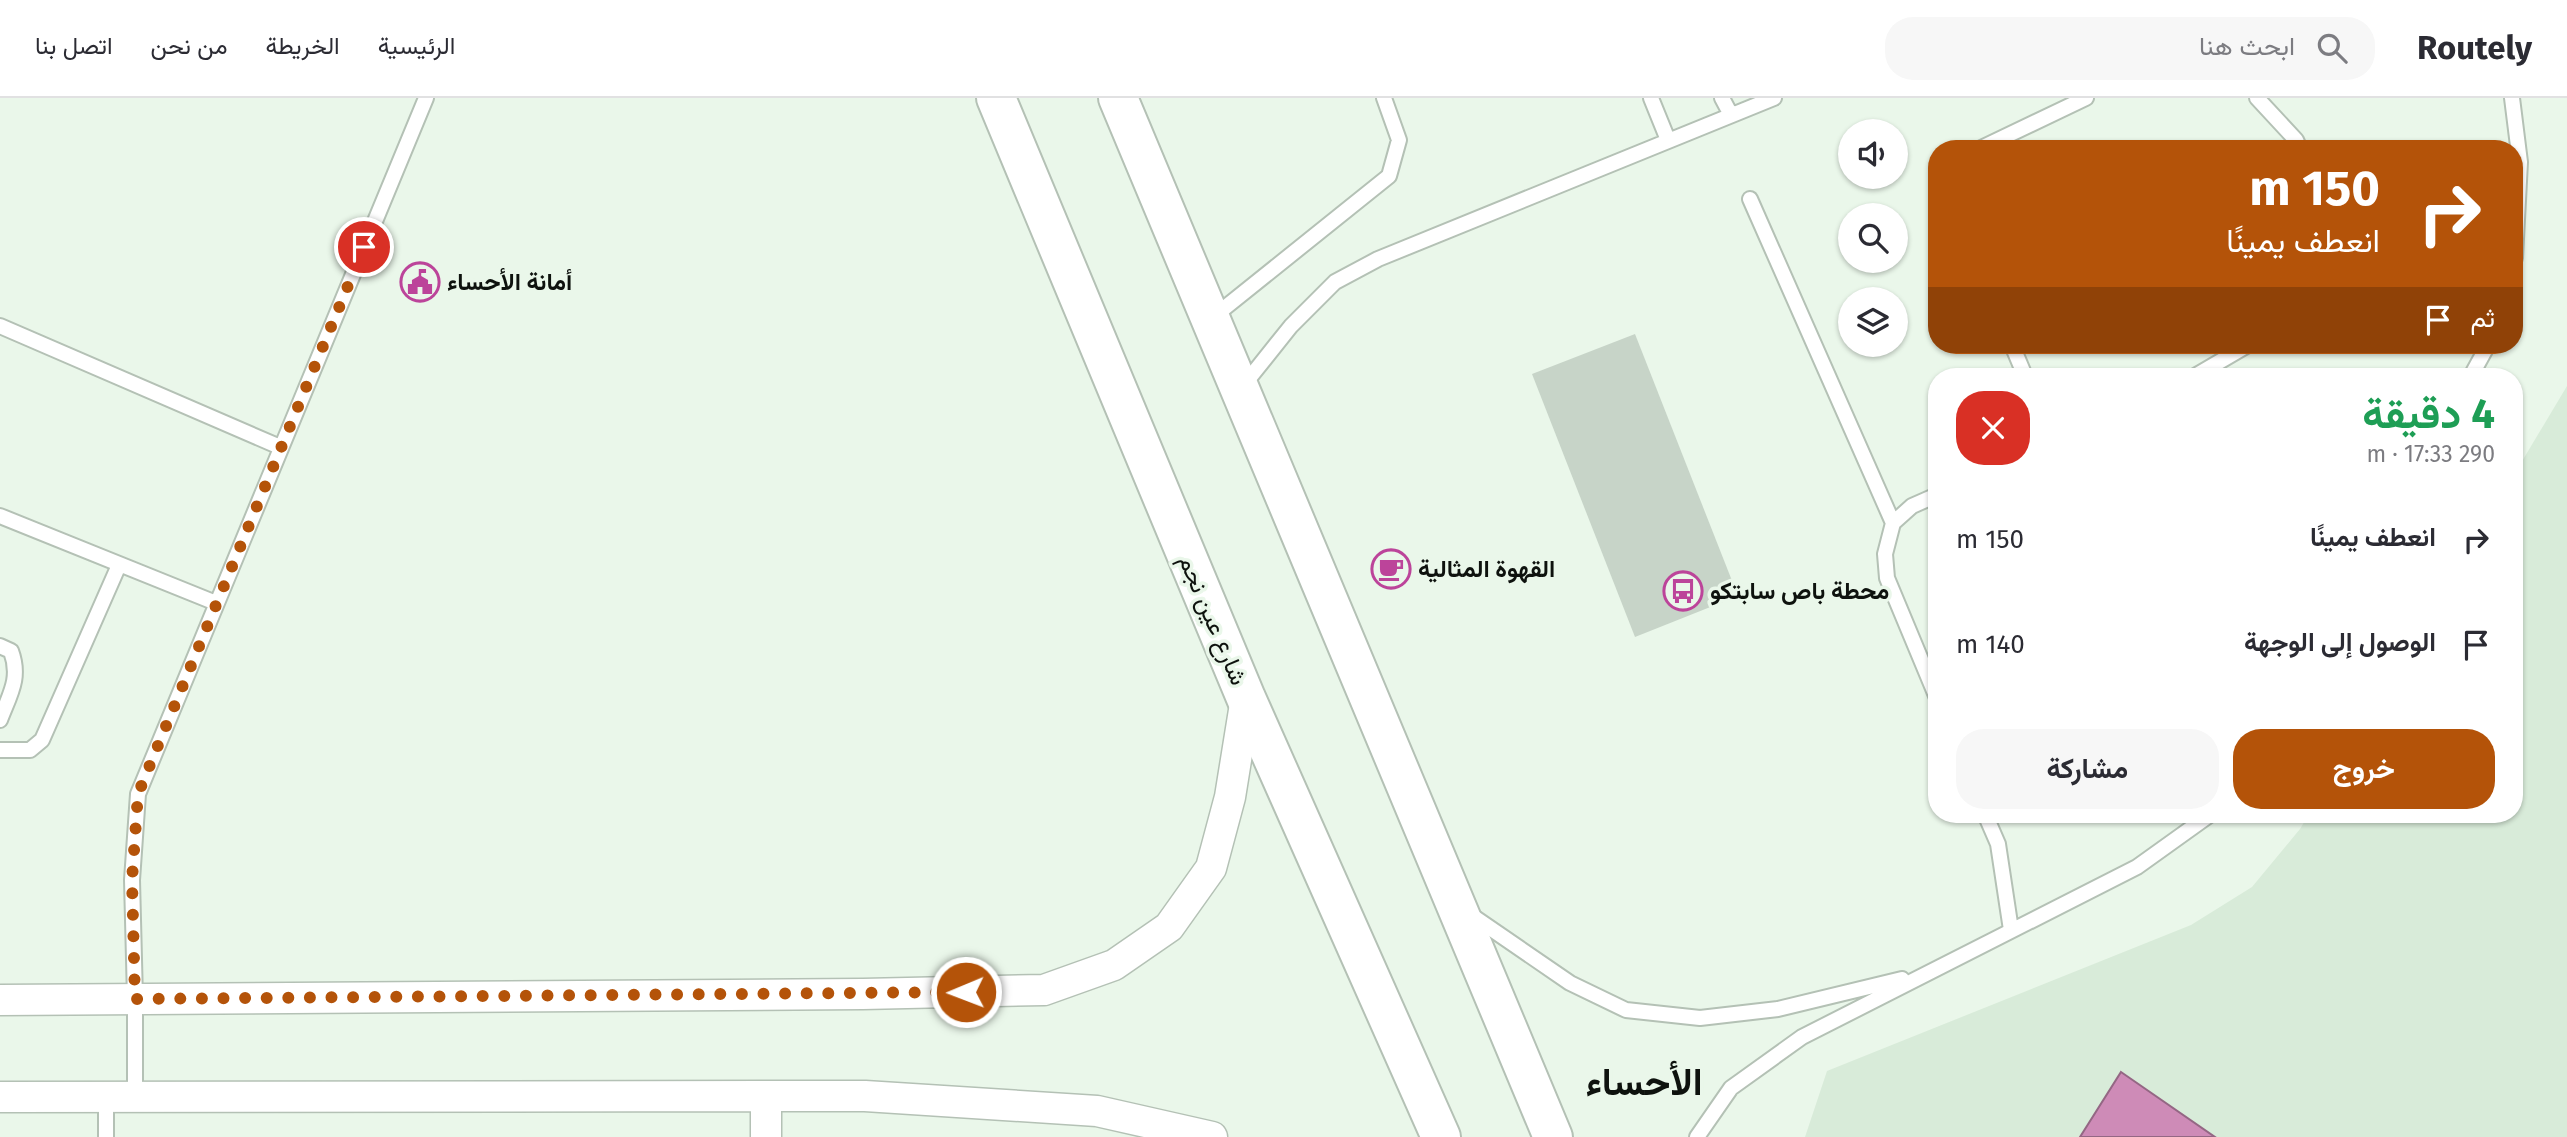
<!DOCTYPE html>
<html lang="ar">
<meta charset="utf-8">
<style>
body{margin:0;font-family:"Fira Sans",Vazirmatn,sans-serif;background:#f7f7f7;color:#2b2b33;direction:rtl;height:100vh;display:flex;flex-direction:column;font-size:26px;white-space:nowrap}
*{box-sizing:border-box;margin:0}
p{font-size:23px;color:#7c7c81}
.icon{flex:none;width:38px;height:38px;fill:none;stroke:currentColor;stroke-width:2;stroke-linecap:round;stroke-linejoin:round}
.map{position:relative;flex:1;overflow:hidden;direction:ltr}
.details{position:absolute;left:1928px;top:270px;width:595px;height:455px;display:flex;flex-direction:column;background:#fff;border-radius:28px;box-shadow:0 2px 5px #0004;direction:rtl}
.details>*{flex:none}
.banner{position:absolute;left:1928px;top:42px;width:595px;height:214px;border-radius:28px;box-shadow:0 2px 5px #0004;direction:rtl;background:#b45309;color:#fff;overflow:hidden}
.buttons{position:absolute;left:1838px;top:21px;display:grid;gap:14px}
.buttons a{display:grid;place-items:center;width:70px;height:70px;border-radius:50%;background:#fff;box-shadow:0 2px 5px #0004;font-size:35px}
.pin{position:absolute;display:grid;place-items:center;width:60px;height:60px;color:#fff;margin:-30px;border:4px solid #fff;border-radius:50%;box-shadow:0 2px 7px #0007}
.me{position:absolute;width:77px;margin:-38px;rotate:269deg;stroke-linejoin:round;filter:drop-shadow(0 0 5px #0008)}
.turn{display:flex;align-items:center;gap:24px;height:147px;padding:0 28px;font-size:32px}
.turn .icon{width:91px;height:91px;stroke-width:2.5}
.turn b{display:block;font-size:49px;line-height:60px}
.then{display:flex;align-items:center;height:66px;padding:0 28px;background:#0003;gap:14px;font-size:26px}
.round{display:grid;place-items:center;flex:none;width:74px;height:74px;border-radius:28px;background:#f7f7f7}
.headline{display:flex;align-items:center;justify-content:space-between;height:119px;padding:0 28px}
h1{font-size:42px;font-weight:700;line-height:52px;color:#1e9e55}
.button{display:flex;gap:14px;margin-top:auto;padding:14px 28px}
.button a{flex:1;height:80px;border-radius:28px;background:#b45309;color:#fff;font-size:28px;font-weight:700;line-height:80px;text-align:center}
.button a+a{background:#f7f7f7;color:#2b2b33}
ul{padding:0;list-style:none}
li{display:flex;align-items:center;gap:21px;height:105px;padding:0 28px}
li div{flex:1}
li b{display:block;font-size:26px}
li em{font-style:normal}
header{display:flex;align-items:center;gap:42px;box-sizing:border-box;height:98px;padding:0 35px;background:#fff;border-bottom:2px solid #e1e1e2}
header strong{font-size:33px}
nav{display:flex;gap:38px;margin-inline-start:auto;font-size:24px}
.search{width:490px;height:63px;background:#f7f7f7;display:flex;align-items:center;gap:18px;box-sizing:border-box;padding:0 24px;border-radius:28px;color:#7c7c81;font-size:26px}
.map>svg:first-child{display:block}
.built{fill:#d8ebd9}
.water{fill:#ce8bb7;stroke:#946784;stroke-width:2}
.building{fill:#c7d4c8}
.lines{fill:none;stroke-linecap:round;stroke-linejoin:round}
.service-casing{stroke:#b4c1b5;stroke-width:18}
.minor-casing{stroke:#b4c1b5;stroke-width:33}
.secondary-casing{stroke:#b4c1b5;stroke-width:42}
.service{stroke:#fff;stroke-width:14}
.minor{stroke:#fff;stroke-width:30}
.secondary{stroke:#fff;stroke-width:38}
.route{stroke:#b45309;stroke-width:12;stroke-dasharray:0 21.6}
.labels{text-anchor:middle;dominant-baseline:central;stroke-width:7;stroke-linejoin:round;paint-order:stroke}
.poi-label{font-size:24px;font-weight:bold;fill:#0e120e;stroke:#eaf7ea;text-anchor:start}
.street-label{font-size:24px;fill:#0e120e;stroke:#eaf7ea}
.town-label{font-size:38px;font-weight:bold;fill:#0e120e;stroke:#eaf7ea}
</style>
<header>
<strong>Routely</strong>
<div class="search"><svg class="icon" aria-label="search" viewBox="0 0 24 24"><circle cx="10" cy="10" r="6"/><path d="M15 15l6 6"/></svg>ابحث هنا</div>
<nav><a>الرئيسية</a><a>الخريطة</a><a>من نحن</a><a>اتصل بنا</a></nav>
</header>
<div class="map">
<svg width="2567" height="1039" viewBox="0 0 2567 1039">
<rect width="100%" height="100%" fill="#eaf7ea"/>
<path class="built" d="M2567,288v751h-762l22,-66 364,-146 61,-38 48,-58 9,-15h206v-341z"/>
<path class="water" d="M2121,974l94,65h-135z"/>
<path class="building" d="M1635,236l103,262 -103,41 -103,-263z"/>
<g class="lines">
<g class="service-casing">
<path id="service" d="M1651,0l17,42
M1722,0l9,17
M2257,0l39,42 4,9
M2512,0l8,64 -5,96
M1979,51l107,-51
M1750,101l143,324
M1212,220l177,-142 10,-36 -15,-42
M0,228l280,121
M2012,247l13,31
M2195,278l53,-31
M2471,278l17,-31
M1243,288l48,-60 44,-44 43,-23 396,-161
M1937,397l-25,11 -19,17 -8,31 2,24 50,120
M0,418l216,87
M0,548l11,5c10,27 -1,43 -11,69
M0,652h30l12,-10 77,-175
M1985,716l13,30 13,86
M1471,817l99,68 56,27 74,8 78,-9 124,-30
M106,999v40
M135,999v-98l-3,-119 6,-86 288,-696
M1697,1039l34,-49 71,-51 335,-170 74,-53"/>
</g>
<g class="minor-casing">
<path id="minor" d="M0,902l863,-6 181,-4 70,-25 55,-38 42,-59 19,-71 16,-99
M766,998v41
M0,999l865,-1 232,15 115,26"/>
</g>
<g class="secondary-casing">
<path id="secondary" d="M996,0l250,600 195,439
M1118,0l435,1039"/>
</g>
<use href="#service" class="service"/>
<use href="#minor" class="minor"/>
<use href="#secondary" class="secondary"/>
</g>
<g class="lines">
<path class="route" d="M364,149l-226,547 -6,86 3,119 831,-7"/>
</g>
<defs>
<g id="civic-ring" transform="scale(2.0125)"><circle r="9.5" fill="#eaf7ea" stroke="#bc449a" stroke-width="1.5"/><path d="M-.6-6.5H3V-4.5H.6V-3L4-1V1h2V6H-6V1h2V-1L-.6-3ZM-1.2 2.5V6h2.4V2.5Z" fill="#bc449a"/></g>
<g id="cafe-ring" transform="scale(2.0125)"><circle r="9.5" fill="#eaf7ea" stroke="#bc449a" stroke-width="1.5"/><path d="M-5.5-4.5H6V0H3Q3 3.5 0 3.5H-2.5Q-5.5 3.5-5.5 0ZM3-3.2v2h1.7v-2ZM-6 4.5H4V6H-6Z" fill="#bc449a"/></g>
<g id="bus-ring" transform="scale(2.0125)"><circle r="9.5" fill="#eaf7ea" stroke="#bc449a" stroke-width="1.5"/><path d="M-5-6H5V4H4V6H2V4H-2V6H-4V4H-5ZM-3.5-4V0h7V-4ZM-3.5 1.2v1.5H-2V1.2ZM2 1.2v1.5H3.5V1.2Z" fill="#bc449a"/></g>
</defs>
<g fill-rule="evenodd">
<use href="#civic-ring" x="420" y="184"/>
<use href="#cafe-ring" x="1391" y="471"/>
<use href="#bus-ring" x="1683" y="493"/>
</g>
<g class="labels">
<g class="poi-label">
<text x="447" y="184">أمانة الأحساء</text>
<text x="1418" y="471">القهوة المثالية</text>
<text x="1710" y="493">محطة باص سابتكو</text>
</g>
<g class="street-label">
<text transform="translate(1213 522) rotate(67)">شارع عين نجم</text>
</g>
<g class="town-label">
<text x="1644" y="984">الأحساء</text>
</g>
</g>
</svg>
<div class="buttons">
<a><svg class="icon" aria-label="sound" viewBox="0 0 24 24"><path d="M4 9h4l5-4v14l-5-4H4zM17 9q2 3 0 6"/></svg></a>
<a><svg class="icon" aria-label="search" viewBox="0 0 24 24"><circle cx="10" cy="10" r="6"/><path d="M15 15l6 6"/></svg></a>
<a><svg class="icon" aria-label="layers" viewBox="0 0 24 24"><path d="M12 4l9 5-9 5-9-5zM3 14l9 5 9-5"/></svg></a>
</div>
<div class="pin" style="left:364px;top:149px;background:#d93025"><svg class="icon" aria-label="arrive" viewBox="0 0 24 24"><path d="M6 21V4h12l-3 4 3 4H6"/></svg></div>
<svg class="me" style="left:966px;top:894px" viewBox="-20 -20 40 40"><circle r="17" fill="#b45309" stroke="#fff" stroke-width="3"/><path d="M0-11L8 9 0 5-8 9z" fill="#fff"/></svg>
<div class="banner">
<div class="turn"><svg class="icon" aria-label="right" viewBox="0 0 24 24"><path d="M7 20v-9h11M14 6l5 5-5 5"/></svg><div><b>150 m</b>انعطف يمينًا</div></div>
<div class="then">ثم<svg class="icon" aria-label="arrive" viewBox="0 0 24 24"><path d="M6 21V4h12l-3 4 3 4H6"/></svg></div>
</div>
<section class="details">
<div class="headline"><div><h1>4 دقيقة</h1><p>290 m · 17:33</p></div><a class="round" style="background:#d93025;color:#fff"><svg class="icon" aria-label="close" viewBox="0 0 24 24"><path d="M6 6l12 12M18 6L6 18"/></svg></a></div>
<ul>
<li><svg class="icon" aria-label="right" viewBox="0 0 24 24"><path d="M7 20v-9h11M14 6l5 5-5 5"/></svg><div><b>انعطف يمينًا</b></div><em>150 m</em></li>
<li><svg class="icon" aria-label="arrive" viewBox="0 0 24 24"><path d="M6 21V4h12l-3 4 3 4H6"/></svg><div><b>الوصول إلى الوجهة</b></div><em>140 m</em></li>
</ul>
<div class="button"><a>خروج</a><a>مشاركة</a></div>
</section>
</div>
